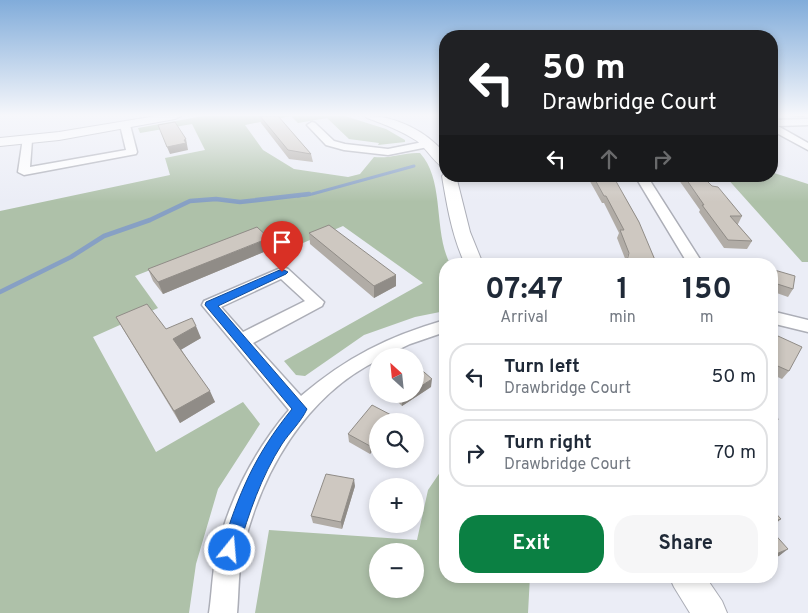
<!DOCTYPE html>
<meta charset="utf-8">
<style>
body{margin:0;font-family:Overpass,sans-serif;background:#f6f6f7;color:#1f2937;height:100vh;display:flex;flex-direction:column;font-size:19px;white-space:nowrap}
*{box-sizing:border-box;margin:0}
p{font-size:16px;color:#747a83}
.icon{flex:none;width:28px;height:28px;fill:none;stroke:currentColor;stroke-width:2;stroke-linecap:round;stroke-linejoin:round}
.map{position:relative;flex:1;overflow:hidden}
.drawer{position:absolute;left:439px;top:258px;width:339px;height:325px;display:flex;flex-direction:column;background:#fff;border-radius:20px;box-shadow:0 2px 8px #0003}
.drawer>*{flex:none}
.hud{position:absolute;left:439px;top:30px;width:339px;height:152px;border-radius:20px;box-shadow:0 2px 8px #0003;background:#202124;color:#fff;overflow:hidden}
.needle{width:32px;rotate:333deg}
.fabs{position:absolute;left:369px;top:348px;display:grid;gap:10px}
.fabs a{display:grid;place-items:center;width:55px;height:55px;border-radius:50%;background:#fff;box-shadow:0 2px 8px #0003;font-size:25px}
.pin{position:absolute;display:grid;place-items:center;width:42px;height:42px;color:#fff;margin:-51px -21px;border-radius:50% 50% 50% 0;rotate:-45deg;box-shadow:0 0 5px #0007}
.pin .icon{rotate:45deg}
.me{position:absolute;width:55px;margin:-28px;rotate:17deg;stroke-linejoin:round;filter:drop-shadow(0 0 4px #0008)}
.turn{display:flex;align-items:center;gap:18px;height:105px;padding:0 20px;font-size:22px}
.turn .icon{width:65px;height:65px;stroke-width:2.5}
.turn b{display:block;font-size:35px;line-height:42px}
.lanes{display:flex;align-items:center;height:48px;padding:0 20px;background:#0003;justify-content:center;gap:25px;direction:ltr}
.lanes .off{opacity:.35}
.eta{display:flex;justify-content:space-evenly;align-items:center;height:85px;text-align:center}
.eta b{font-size:30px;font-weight:700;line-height:35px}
.action{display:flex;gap:10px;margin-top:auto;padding:10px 20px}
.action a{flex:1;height:58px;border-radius:20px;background:#0b8043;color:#fff;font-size:20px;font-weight:700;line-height:58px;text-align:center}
.action a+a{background:#f6f6f7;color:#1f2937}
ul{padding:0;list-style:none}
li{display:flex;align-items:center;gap:15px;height:68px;margin:0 10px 8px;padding:0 10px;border:2px solid #e0e1e3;border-radius:20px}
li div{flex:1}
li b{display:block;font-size:19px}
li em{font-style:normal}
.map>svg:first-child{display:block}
.green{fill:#aec1a9;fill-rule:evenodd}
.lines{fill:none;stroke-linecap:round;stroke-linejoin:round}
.stream-far1{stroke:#87a0c4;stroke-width:3}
.stream{stroke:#87a0c4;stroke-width:4.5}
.minor-casing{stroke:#acaeb7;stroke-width:3}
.tertiary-casing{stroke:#acaeb7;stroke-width:2}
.minor{fill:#fff;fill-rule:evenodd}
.tertiary{fill:#fff;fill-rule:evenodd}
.wall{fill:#b1aca6}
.shaded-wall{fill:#908c87}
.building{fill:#cec8c1;stroke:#908c87}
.route{fill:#1a73e8;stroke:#114b97}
</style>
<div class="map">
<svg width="808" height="613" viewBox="0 0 808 613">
<rect width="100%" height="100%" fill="#ebedf6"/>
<path class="green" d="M203,116h142l41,13 19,11v2l-27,3 1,-2 -30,-4 -22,-21 -29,5 -7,-7 -46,9 18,25 31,19 54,8 12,-3 14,-17c16,2 30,-5 46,-4 25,27 13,77 30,111h-5v47l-30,6 -51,18 -59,41 -9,-1 -12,-14 139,-78 -80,-57 -59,25 -27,-23 -122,48 23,32 -65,29 63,115 87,-50 17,22 -42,65 -22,75 -7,49h-189v-402l170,-36 -5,-17 40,-8 -13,-26 -52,9 -2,-5z
M771,172l37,12v78h-6l-77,-86h46z
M445,465v111h85l-2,37h-273l14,-83 148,10 11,-50zM415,551v38h-37v-38z"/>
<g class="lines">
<path class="stream-far1" d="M298,196l14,-2 102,-28"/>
<path class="stream" d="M0,292l71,-35 33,-21 46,-16 40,-19 26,-2 24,3 69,-8"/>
<g class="minor-casing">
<path id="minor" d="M808,119v6l-30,1 30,17v7l-37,-20v-10z
M125,122l5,3 7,27 -1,2 -112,21 -6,-3 5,-34h8l1,2 -2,27 96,-17 -6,-25z
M312,122l3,1 19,18 11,3 43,5 40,-8 5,3 -5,3 -40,8 -44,-5 -18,-5 -19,-20z
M635,176h12l56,88h-15z
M283,267l5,2 36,33 -2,4 -69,37 48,53c46,-39 86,-59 144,-76v12l-35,12 -25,12h-7v4c-73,36 -117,113 -135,189 -5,21 -4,43 -6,64h-28c3,-19 3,-38 7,-57 11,-53 38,-105 73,-146l-87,-105 2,-4zM281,279l24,22 -62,31 -22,-25z
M771,311l37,9v12l-37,-9z"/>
</g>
<g class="tertiary-casing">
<path id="tertiary" d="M156,116h25l-6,3 -116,21 -59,6v-8l59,-6z
M365,116c29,-1 62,15 80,38v14c-8,-2 -19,-20 -28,-27 -15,-10 -33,-17 -50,-23z
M445,173v3h11l14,56 13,32h-18c-13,-28 -18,-58 -23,-88z
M669,576h36l17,25 5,12h-37l-16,-26z"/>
</g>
<use href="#minor" class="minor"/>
<use href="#tertiary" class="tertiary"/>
</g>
<path class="wall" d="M260,116h18l33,38 2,8 -24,-3 -28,-36z
M792,116h15l-3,1h-9z
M587,176h26l26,46 -13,39 -9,-23 2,-5 -15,-30h-2z
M676,176h24l1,3 11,7 30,30 -4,8h-1l15,17 -5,8 -23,-1 -25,-36 1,-2z
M309,233l87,42v11l-22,12 -64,-54z
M271,249l-108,45 -10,-13 -5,-12z
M771,269l22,20 -5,8 -17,-6z
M116,317l85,21 -20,11 34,53 -35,21 -57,-94z
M771,339l18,32 -7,8 -11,-5z
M445,352v16l-5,-7 1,-8z
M431,387l-29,19 -12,-12h25z
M771,391l3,8 4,21 -7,7z
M393,416l-23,38 -21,-12 -1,-8z
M355,486l-13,43 -29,-6 -2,-7z"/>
<path class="shaded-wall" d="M186,139l2,11 -18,4 -3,-7z
M269,238l2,11 -108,45 -5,-12z
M396,275v11l-22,12v-12z
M196,326l5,12 -22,13 -6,-12z
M432,379l-1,8 -29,19v-8l7,-4h6v-4z
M210,391l5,11 -35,21 -6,-12z
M393,416v5h-4z
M378,436v8l-8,10v-8z
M354,479l1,7 -13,43 -1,-7z
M781,519l-8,7 -2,1v-5z
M788,549l-9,7 -8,3v-3z"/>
<path class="building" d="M260,116h18l33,38 -23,-4z
M175,122l11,17 -2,1 2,3 -19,4 -9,-22z
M593,176h20l26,46 16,38 -1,4h-28l3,-11 -9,-23h4l-18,-34h-2z
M684,176h16l1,3h4l7,7 6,1 24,29h-12l22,25 -24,-1 -26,-35h2z
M329,225l67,50 -22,11 -65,-53z
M257,227l12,11 -111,44 -10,-13z
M771,269l24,7 -2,13 -22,-7z
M147,304l19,25 26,-11 4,8 -23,13 37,52 -36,20 -58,-94z
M778,336l24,11 -13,24 -18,-8v-24l4,2z
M445,352v7l-4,-6z
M417,366l15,13 -17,11v-23z
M771,391l6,3 -3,5 4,21 -7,-4z
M398,394h11l-7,4z
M372,405l21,11 -4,5h-11v15l-8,10 -22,-12z
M326,474l28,5 -13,43 -30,-6z
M771,508l10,11 -10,3z
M771,530l17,19 -17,7z"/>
<linearGradient id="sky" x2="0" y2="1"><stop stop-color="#81acda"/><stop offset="0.57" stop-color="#f6f7fb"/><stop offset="1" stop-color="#f6f7fb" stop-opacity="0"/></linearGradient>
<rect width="808" height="202" fill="url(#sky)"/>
<path class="route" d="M282,269l6,3 -2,2 -68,32 89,103c-6,13 -17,23 -25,35 -21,33 -33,69 -44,106l-2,7 -6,2 -7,-2 -2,-7c18,-57 33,-94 71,-141l-87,-104 1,-3z"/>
</svg>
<div class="fabs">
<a><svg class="needle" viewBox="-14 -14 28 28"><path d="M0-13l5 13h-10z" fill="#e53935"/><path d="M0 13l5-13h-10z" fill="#747a83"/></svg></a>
<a><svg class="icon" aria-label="search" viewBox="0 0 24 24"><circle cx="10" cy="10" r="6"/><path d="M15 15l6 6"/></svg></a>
<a>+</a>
<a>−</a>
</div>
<div class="pin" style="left:282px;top:272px;background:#d93025"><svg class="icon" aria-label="arrive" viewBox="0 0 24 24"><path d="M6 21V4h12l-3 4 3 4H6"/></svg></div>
<svg class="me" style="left:230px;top:550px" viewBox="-20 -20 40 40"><circle r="17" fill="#1a73e8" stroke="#fff" stroke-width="3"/><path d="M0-11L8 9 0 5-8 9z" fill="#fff"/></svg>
<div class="hud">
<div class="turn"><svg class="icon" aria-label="left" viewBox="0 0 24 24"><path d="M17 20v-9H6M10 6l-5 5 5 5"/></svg><div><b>50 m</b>Drawbridge Court</div></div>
<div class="lanes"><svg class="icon" aria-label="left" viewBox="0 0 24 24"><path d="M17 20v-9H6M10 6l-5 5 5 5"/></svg><svg class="icon off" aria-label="ahead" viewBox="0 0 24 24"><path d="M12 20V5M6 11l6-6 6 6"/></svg><svg class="icon off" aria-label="right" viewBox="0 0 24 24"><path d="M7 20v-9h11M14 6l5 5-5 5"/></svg></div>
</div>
<section class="drawer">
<div class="eta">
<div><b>07:47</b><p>Arrival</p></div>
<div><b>1</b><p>min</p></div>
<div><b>150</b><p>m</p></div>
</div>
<ul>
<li><svg class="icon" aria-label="left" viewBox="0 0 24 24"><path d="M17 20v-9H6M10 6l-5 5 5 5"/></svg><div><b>Turn left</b><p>Drawbridge Court</p></div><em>50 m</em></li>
<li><svg class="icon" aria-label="right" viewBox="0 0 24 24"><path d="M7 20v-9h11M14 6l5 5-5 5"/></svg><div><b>Turn right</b><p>Drawbridge Court</p></div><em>70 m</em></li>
</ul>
<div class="action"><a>Exit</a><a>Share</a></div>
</section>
</div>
